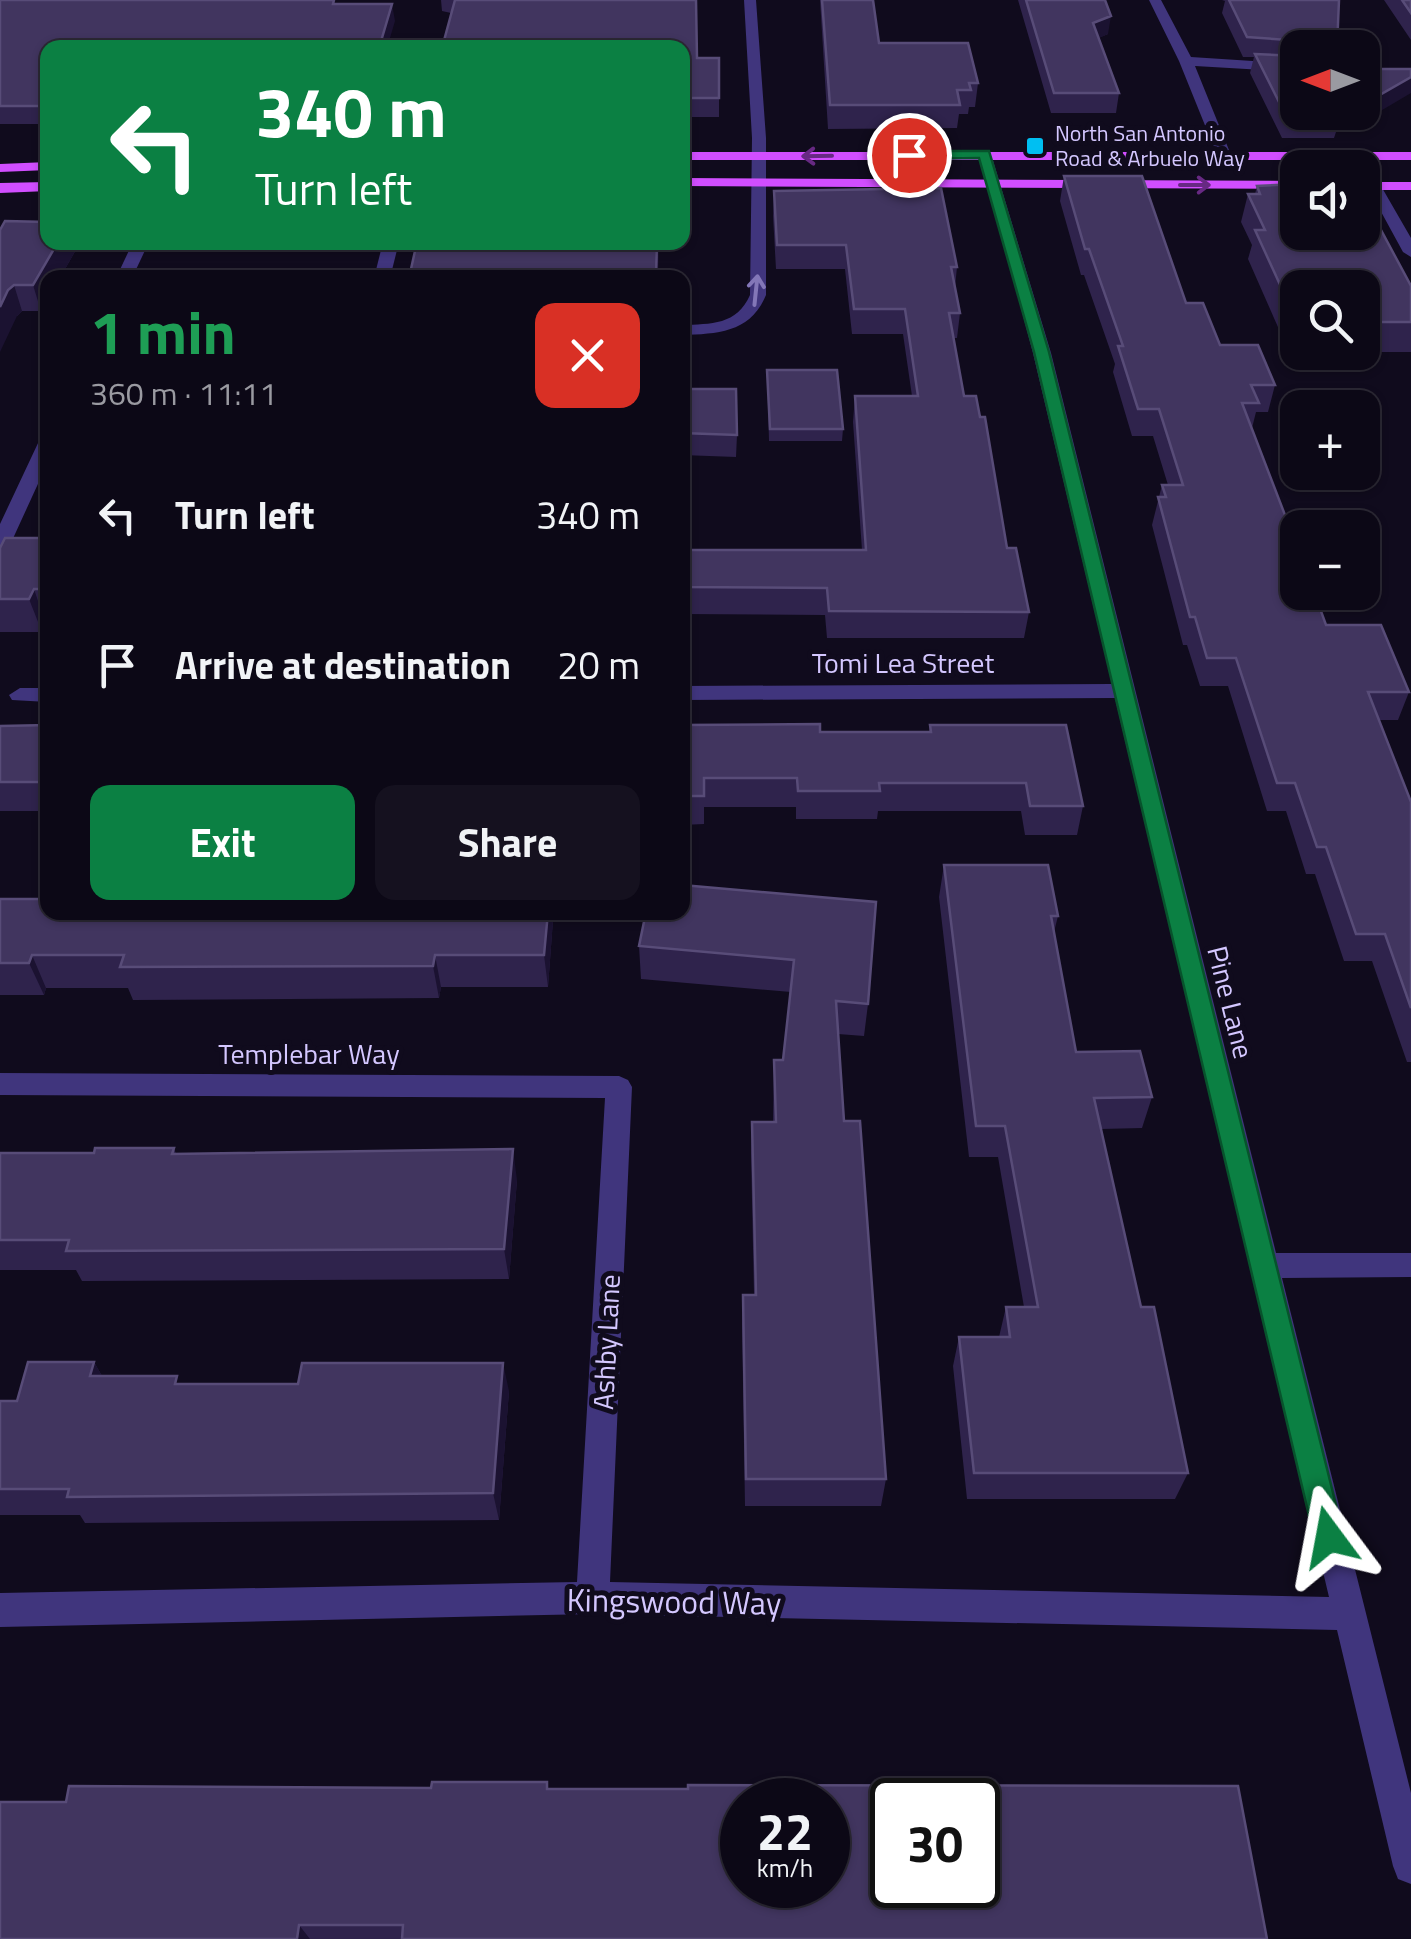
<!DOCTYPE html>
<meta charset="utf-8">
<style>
body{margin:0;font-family:"Titillium Web",sans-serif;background:#15111f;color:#f1f3f6;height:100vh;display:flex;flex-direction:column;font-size:38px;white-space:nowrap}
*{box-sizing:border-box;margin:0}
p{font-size:32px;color:#9a9aa1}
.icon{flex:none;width:55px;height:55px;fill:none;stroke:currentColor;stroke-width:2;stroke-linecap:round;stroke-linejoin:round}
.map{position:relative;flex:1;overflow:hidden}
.side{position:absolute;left:40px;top:270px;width:650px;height:650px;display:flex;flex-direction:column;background:#0c0816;border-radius:20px;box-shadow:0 2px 8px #0004,0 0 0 2px #2c2935}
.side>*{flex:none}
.hud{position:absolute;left:40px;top:40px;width:650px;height:210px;border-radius:20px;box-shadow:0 2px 8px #0004,0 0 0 2px #2c2935;background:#0b8043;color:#fff;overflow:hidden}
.needle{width:65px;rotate:270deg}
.buttons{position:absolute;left:1280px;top:30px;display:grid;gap:20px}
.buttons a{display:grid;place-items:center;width:100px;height:100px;border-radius:20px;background:#0c0816;box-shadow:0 2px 8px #0004,0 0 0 2px #2c2935;font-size:50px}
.speed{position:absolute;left:720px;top:1778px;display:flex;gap:20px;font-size:50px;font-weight:700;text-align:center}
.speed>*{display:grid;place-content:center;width:130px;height:130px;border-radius:50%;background:#0c0816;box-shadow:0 2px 8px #0004,0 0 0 2px #2c2935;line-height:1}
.speed small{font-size:25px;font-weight:400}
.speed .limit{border:5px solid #111;border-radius:15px;background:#fff;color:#111}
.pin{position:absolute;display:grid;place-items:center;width:85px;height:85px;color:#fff;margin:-42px;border:5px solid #fff;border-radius:50%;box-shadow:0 2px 10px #0007}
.me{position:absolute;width:110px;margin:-55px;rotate:347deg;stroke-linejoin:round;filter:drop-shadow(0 0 8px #0008)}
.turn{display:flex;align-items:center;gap:35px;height:210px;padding:0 50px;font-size:45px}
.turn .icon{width:130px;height:130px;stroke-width:2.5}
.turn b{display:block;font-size:70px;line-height:85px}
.round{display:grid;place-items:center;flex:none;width:105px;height:105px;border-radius:20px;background:#15111f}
.headline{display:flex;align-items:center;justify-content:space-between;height:170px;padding:0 50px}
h1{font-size:60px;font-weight:700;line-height:75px;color:#1e9e55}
.primary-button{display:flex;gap:20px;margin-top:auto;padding:20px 50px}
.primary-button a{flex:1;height:115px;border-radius:20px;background:#0b8043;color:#fff;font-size:40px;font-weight:700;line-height:115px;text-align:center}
.primary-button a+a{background:#15111f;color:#f1f3f6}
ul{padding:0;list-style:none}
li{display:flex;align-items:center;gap:30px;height:150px;padding:0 50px}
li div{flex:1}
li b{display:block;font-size:38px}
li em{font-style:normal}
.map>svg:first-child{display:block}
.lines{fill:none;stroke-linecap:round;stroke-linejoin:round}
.minor{fill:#40357d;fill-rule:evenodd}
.major{fill:#d14eff;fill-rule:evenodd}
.wall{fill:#2f234c}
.shaded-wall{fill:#1b1231}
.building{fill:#41355f;stroke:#584c78;stroke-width:2.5;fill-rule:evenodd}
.oneway{stroke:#672983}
.oneway2{stroke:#8377b8}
.route{fill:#0b8043;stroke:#07532c;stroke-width:2.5}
.poi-dot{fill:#00bff2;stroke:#100b1d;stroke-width:4}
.labels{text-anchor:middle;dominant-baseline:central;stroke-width:10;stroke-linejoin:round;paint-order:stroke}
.far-poi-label{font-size:22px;fill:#d4c7ff;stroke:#100b1d;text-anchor:start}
.street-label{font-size:28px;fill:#d4c7ff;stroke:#100b1d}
.near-street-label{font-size:32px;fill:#d4c7ff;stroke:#100b1d}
</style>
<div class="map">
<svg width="1411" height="1939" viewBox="0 0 1411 1939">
<rect width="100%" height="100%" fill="#100b1d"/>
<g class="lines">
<path class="minor" d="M744,0h12l10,138v157c-15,37 -47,39 -84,40v-10c29,-1 55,0 68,-30l2,-157z
M1149,0h12l30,57 107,7v8l-103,-6 36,89 -2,3 -12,-3 -38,-94z
M979,151l12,3 60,199 225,900h135v24l-129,1 129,515v91l-13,-5 -5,-13 -56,-236 -744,-16 -593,13v-34l577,-11 28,-484 -605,-3v-22l619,3 9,4 4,7 -22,495 719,15 -214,-899 -433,2v-14l430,-2 -79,-331z
M1369,183l12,3 30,52v19l-8,-5 -36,-66z
M133,242h16l-17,36h-16z
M383,242h16l-9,36h-16z
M48,436v26l-38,83 -10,6v-27l39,-83z
M20,688h28v14l-36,-2 -3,-5z"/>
<path class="major" d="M682,152h729v8h-729z
M48,162v8l-48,2v-8z
M682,178l616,3v8l-616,-3z
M48,182v9l-48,2v-10z
M1362,182h49v8h-49z"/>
</g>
<path class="wall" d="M0,0l342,4 53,17 -347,27v76h-48z
M441,0h255l1,58h22v59h-37v-69h-240l9,-35 -9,-2z
M820,0h53l6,43 99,40 -3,24h-6l-1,7h-9l-2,14 -129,1z
M1018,0h87l3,34 -10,4 21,55 -3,20h-65z
M1222,0h117l-2,48h-39v64h64l49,-43 -61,60h-13l-3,9h-52l-32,-65 4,-16h-11l-21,-44 3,-12z
M1384,0h27v40z
M1064,176l122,127 34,42 55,40 -7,27h-12l-4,16 74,197 83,67 -11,28h-19l32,82v260h-4l-35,-101h-28l-29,-87h-9l-20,-63h-19l-39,-125h-28l-13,-41h-4l-31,-120 10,-40h6l-15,-49h-21l-19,-64 2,-8 -31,-89h-3l-21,-74z
M1257,186l154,100v66h-49v-64h-64v64h-9l-41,-93 4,-14 -11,-23 7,-28h7z
M774,191l183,76 -2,20 5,26 -3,25h-4l11,58 43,152 22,64 -5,26h-197l-2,-23 -143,-1v-64h180l-9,-128 2,-26h57l-9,-62h-51l-7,-65h-69l-3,-53z
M5,221l43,21h28l1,6 -36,63h-19l-5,5z
M767,370l76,59 -1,12h-73z
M682,389l55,46 -1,22 -54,-2z
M48,538v84h-3l-3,10h-42v-84z
M48,725v86h-48v-85z
M682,725l138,7h109l1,-7 153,81 -6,29h-52l-4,-24h-143l-1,8h-81v-12h-92v17l-22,1z
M944,865l114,51 -4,16 22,120 76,45 -10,31 -41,1 40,178 47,166 -13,26h-208l-14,-133 6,-29h40l7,-30h18l-26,-150h-29l-30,-260z
M682,885l186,119 -4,32 -26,-2 6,87 42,358 -5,27h-136l-3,-182 1,-29h11l-3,-142 1,-31h21l1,-62h9l8,-68 -150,-13 -2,-33z
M0,899l553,21 -5,67h-107l-2,11 -306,2 -5,-12h-82l-2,7h-44z
M174,1148l2,6 341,26 -8,99 -427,2 -6,-11h-76v-117h94z
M94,1362l8,14 79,8 328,7 -10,129 -414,3 -5,-8h-80v-114h17z
M549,1789l718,150h-1267l6,-137h60z"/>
<path class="shaded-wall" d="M392,4l3,17 -8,27h-8z
M1111,16l-3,18 -18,8 3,-19z
M1411,77v16l-61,36 5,-17h7v-7z
M58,242h18l1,6 -17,30h-12v22l-7,11 -8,-26z
M657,242h2l-1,36h-2z
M14,285l8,26 -5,5 -17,36v-45l8,-17z
M34,589l11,33 -3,10 -13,-33z
M548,912h4l1,8 -5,67 -4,-32z
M32,955l14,33 -2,7 -15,-32z
M435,955l6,32 -2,11 -6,-32z
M513,1149l4,31 -8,99 -5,-30z
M94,1362l16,28 -20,-14z
M503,1363l6,28 -10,129 -6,-27z
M299,1925l11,14h-13z"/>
<path class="building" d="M0,0h334l-1,4h59l-13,44h-331v58h-48z
M455,0h241l1,58h22v40h-37v-50h-88l1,-6h-73l-1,6h-79z
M822,0h51l6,43h89l10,40h-9l2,7h-14l3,15h-130z
M1026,0h79l6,16 -18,7 26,70h-65z
M1229,0h110l-2,48h-31l1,-3 -4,-4 -56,-4z
M1402,0h9v13z
M1255,54l43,2v56h39l3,6h-53z
M1362,69h49v8l-49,28z
M1064,176h78l44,127h17l17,42h38l17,40h-24l8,18h-17l56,146v43h16l12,33h55l28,67h-41l43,110v206l-26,-74h-29l-30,-87h-9l-22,-64h-18l-41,-125h-29l-12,-41h-5l-32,-120h8l-4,-12h21l-24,-76h-21l-20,-63h5l-34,-97h-4z
M1298,184v48h64v-2h19l30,56v36h-49v-34h-64l-1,34 -42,-92h10l-17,-36h12l-3,-8z
M941,188l16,79h-6l9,46h-11l15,83h12l4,21h5l22,131h9l13,64 -200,-1 -2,-23 -145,-1v-37h184l-11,-154h63l-13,-87h-51l-8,-64h-69l-3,-54z
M5,221l43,1v20h10l-25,43h-19l-6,5 -8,17v-77z
M417,242h240l-1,36h-247z
M767,370h70l6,59h-73z
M682,389h54l1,46 -55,-2z
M5,538h43v51h-14l-5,10h-29v-51z
M820,724v8h111l-1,-7h136l17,81h-53l-4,-23h-147l1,8h-82l-1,-13h-93v18h-22v-71z
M48,725v57h-48v-56z
M944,865h104l10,51h-7l25,136 64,-1 12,46 -58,1 47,209h13l34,166h-214l-15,-136h51l-4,-30h32l-33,-181h-29z
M682,885l194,17 -8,102 -32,-3 8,120h16l26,358h-140l-3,-184h13l-4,-173h24l-2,-62h9l11,-100 -155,-14 7,-34h36z
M0,899h48v13h500l-4,43h-109l-2,11 -313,1 4,-12h-92l-3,8h-29z
M95,1148h79l-2,6 341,-5 -9,100 -438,2 3,-11h-69v-87h94z
M28,1362h66l-4,14h87l-2,8h123l4,-21h201l-10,130 -426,4 2,-8h-69v-88h17z
M432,1782h115v7h141v-4l550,1 29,153h-865l1,-14h-104l-2,14h-297v-137h66l3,-16 362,2zM742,1800h86v85h-86zM892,1800h86v85h-86z"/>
<defs><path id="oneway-shaft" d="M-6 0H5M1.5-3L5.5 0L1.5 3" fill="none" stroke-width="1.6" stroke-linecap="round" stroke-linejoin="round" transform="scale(2.5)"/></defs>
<g class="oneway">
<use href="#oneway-shaft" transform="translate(817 156) rotate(179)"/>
<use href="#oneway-shaft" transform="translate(1195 185)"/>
</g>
<use class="oneway2" href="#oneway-shaft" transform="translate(756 290) rotate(-84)"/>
<path class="route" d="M989,151l60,201 295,1185 -5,10 -10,4 -10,-4 -5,-10 -280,-1185 -55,-194 -70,1 -6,-4 6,-4z"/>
<rect class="poi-dot" x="1025" y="136" width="20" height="20" rx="5"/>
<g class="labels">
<g class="far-poi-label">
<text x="1055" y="133">North San Antonio<tspan x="1055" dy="25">Road &amp; Arbuelo Way</tspan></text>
</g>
<g class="street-label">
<text x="903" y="662">Tomi Lea Street</text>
<text transform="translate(1231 1002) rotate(76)">Pine Lane</text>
<text x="309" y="1053">Templebar Way</text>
<text transform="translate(606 1342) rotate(-87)">Ashby Lane</text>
</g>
<g class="near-street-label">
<text transform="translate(674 1601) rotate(1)">Kingswood Way</text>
</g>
</g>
</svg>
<div class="buttons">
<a><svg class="needle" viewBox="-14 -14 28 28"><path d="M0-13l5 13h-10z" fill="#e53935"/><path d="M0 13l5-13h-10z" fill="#9a9aa1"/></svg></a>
<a><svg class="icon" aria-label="sound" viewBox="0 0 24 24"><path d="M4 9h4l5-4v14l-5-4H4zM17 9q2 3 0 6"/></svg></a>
<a><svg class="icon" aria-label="search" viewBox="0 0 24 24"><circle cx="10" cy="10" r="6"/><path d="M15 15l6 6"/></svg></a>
<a>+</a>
<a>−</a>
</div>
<div class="speed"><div>22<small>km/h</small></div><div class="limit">30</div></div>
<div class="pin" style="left:909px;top:155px;background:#d93025"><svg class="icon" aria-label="arrive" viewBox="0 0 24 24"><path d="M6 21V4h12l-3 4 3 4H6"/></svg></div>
<svg class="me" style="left:1329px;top:1537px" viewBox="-20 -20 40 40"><path d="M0-17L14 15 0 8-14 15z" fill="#0b8043" stroke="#fff" stroke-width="4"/></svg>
<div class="hud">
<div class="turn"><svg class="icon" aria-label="left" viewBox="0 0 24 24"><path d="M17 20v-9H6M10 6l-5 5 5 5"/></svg><div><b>340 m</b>Turn left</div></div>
</div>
<section class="side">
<div class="headline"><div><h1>1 min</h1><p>360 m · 11:11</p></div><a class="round" style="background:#d93025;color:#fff"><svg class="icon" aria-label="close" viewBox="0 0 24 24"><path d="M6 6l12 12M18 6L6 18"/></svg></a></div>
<ul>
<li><svg class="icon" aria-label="left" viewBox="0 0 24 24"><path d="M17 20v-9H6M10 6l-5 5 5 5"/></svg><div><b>Turn left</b></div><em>340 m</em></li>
<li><svg class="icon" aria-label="arrive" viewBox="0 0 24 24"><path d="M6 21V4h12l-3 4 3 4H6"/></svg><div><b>Arrive at destination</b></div><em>20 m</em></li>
</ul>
<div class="primary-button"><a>Exit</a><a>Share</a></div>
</section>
</div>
